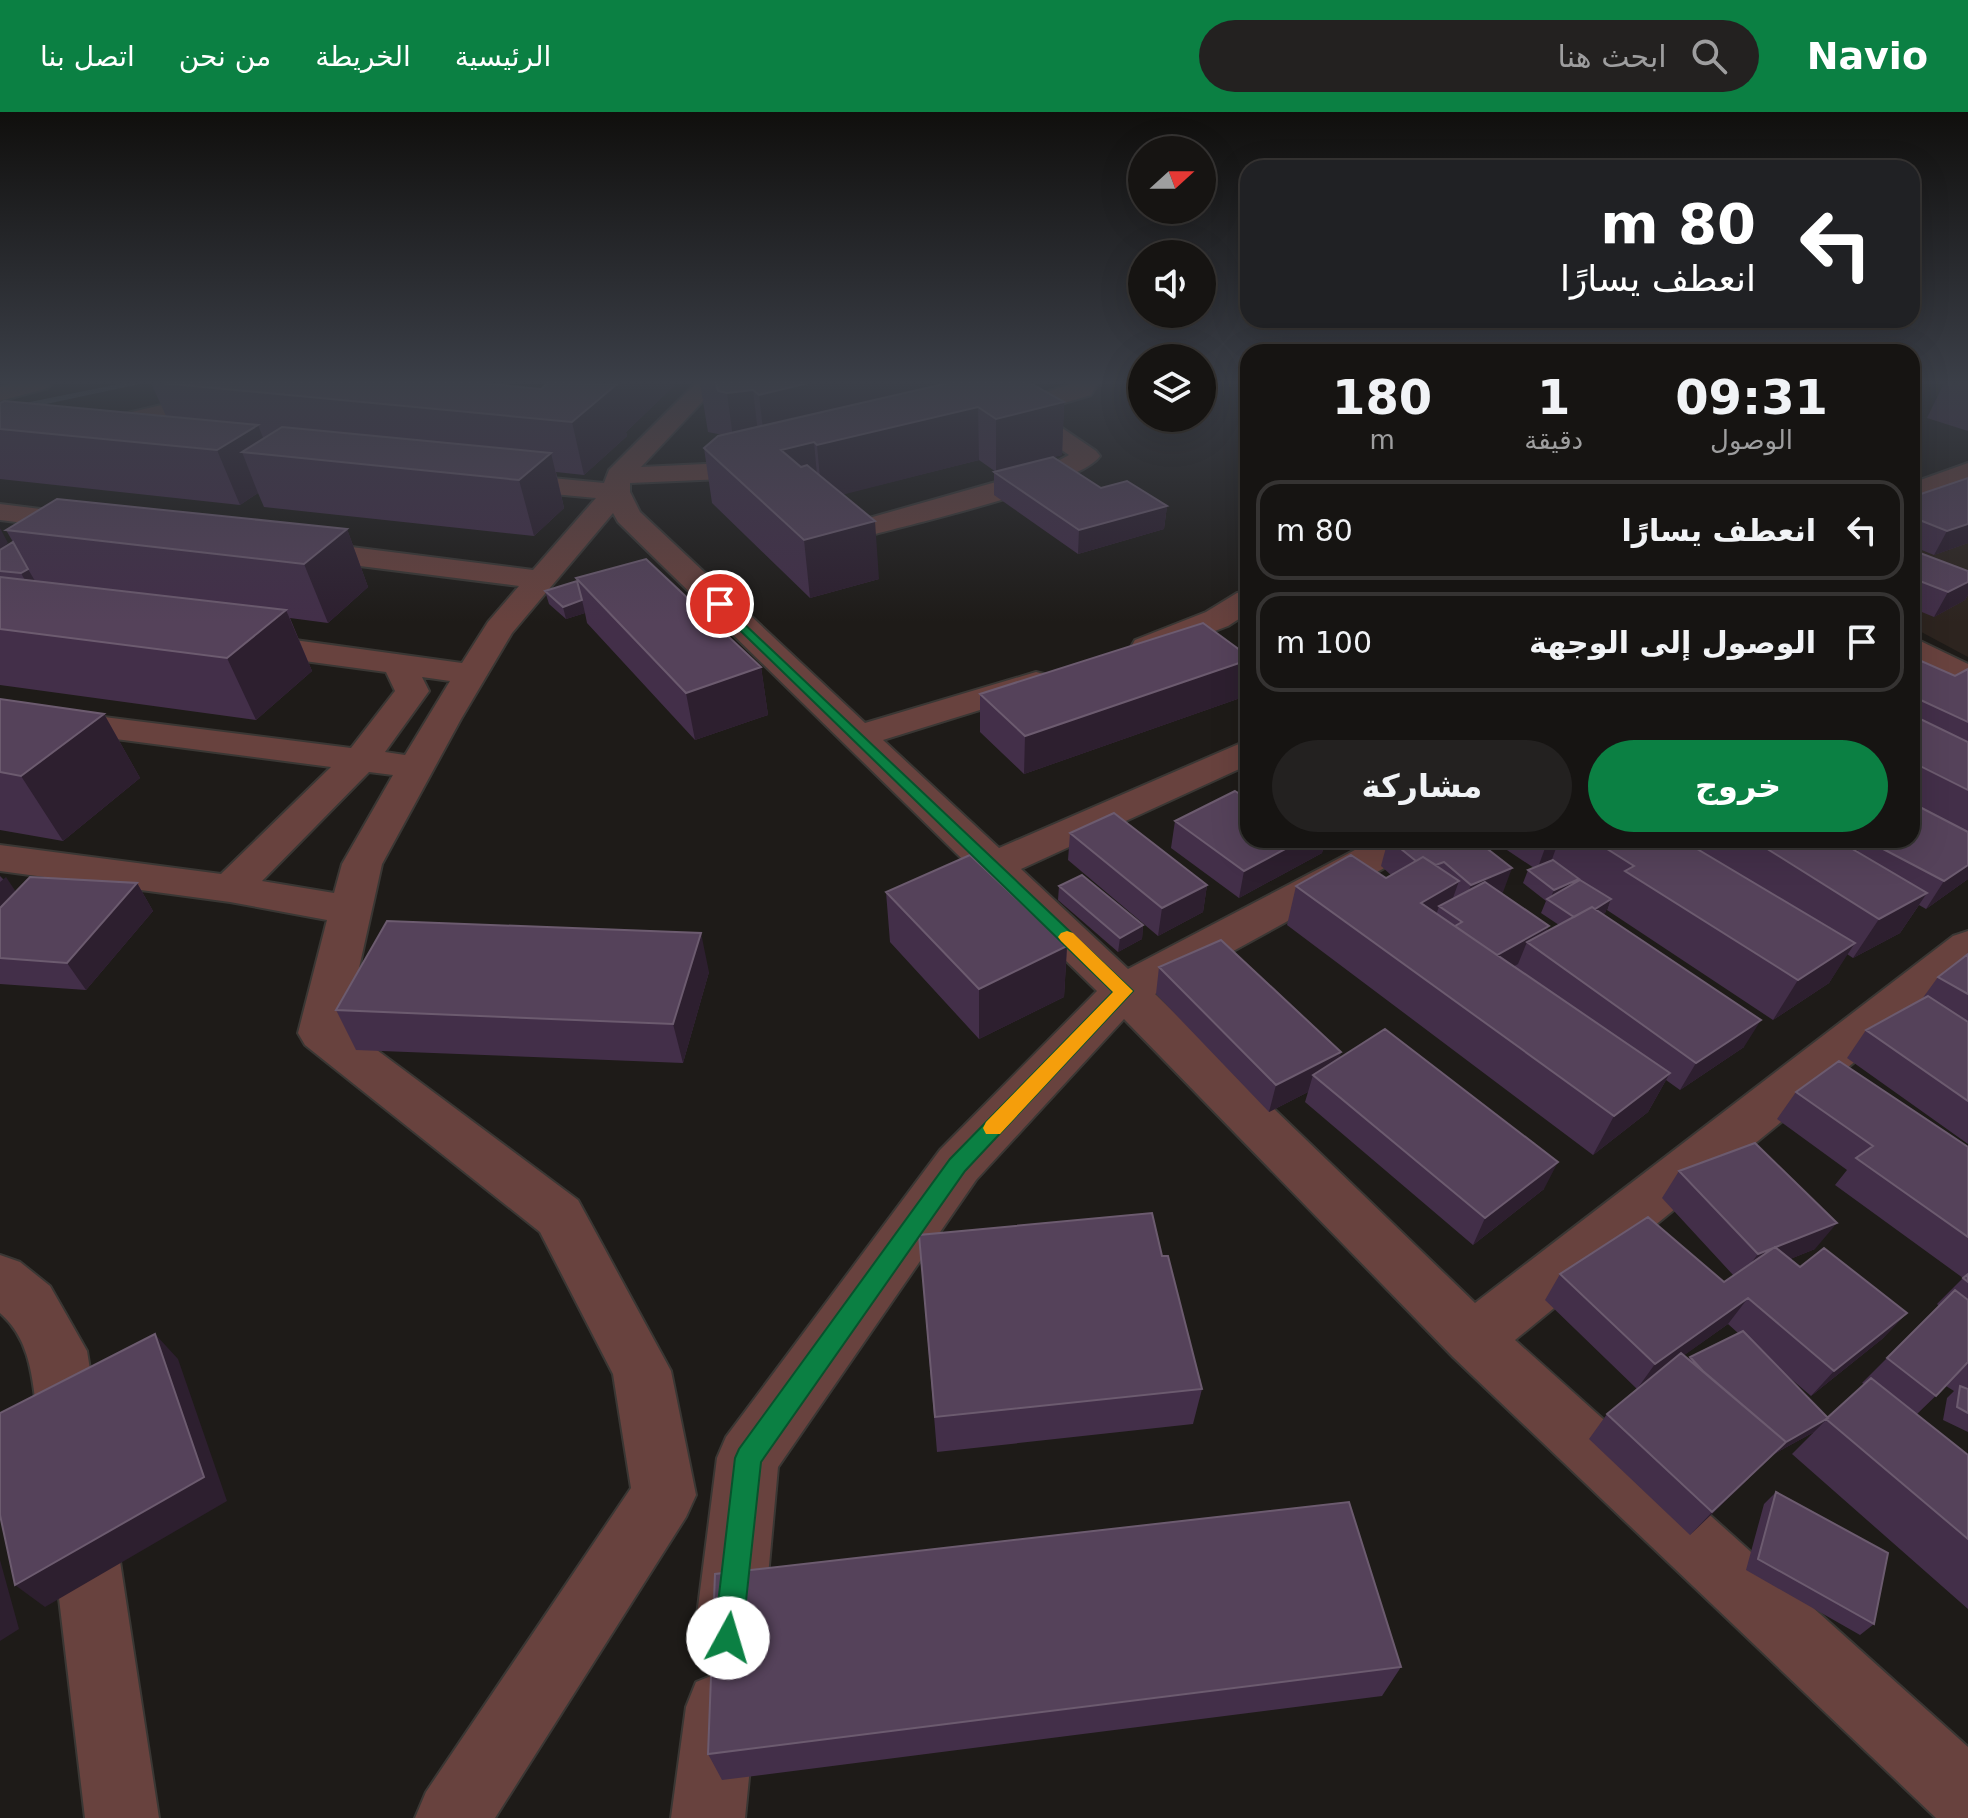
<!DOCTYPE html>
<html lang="ar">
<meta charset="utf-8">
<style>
body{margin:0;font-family:"DejaVu Sans","Noto Naskh Arabic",sans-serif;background:#232120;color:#f1f3f6;direction:rtl;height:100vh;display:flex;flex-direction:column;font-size:30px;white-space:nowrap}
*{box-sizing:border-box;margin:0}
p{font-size:26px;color:#9e9e9f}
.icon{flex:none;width:44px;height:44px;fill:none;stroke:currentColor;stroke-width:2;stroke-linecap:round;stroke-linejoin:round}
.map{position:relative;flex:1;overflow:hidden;direction:ltr}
.sheet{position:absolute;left:1240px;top:232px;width:680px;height:504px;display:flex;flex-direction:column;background:#161412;border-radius:24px;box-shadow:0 8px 32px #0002,0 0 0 2px #353332;direction:rtl}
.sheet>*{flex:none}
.guide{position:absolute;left:1240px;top:48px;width:680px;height:168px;border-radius:24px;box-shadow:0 8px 32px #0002,0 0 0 2px #353332;direction:rtl;background:#202124;color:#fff;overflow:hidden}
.needle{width:52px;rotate:69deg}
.buttons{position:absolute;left:1128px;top:24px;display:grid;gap:16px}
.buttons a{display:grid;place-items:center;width:88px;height:88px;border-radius:50%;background:#161412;box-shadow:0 8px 32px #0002,0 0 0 2px #353332;font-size:40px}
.pin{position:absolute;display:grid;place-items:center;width:68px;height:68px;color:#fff;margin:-34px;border:4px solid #fff;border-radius:50%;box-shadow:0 2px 8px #0007}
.me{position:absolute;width:88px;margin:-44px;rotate:6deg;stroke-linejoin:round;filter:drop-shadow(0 0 6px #0008)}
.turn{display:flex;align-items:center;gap:28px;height:168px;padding:0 32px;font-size:36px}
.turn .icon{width:104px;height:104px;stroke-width:2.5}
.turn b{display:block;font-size:56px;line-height:68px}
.eta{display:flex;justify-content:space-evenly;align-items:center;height:136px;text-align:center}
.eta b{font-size:48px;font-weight:700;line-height:56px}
.cta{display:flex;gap:16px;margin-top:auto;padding:16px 32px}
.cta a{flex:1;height:92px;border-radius:48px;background:#0b8043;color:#fff;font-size:32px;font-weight:700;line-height:92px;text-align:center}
.cta a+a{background:#232120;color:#f1f3f6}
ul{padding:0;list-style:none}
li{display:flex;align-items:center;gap:24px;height:100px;margin:0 16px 12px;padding:0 16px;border:4px solid #353332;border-radius:24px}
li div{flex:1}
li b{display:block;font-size:30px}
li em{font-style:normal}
header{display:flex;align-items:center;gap:48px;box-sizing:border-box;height:112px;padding:0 40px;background:#0b8043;color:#fff}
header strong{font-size:38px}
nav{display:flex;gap:44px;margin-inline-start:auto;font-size:28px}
.search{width:560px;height:72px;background:#232120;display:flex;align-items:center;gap:20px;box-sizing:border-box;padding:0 28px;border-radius:44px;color:#9e9e9f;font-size:30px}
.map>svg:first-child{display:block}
.built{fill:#2d241f}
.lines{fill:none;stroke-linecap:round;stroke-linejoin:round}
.stream{fill:#454a55;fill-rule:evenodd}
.street-casing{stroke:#3a3734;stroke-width:4}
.street{fill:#68423e;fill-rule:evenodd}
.wall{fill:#432f49;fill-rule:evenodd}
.shaded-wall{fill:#2d1f2f}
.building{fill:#55425a;stroke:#6c5b6f;stroke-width:2}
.route{fill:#0b8043;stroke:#07532c;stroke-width:2}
.slow{fill:#f59e0b}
</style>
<header>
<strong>Navio</strong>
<div class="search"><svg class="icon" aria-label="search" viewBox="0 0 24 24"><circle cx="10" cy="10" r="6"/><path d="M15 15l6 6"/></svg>ابحث هنا</div>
<nav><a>الرئيسية</a><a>الخريطة</a><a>من نحن</a><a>اتصل بنا</a></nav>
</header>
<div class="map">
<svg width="1968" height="1706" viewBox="0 0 1968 1706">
<rect width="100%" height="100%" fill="#1e1b18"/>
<path class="built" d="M1968,354v191l-56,-30v-138z"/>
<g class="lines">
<path class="stream" d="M124,271h20l-144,31v-6z"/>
<g class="street-casing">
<path id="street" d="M13,271h38l-3,5 -48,13v-14z
M255,271h42l-3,5 -294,71v-16z
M696,271h24l-79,84 126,-6 9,2 4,6 -4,6 -9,2 -137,6v9l10,20 225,211 171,-51 12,3 5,7 -5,7 -165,51 116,108 249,-108v25l-227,104 107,100 246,-129h51l-6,9 -264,145 320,309 478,-367 15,-5v38l-453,371 453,407v71h-32l-483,-461 -329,-338 -148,161 -198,287 -15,164 -10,24 -24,10 -24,-10 -10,-24 22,-173 9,-21 214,-287 157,-159 -479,-469 -5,-9 -101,120 -51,86 -79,145 -36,163 232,173 93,171 25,124 -10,22 -191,301h-80l11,-26 205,-304 -18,-114 -73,-142 -235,-187 -7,-12 29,-113 -97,-18 -230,-31v-26l221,29 110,-107 -331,-43v-20l351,44 44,-57 -9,-19 -142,-19 -11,-3 -5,-7 5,-7 11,-3 218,30 26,-41 31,-36 -223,-28 -10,-3 -5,-6 5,-6 10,-3 237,30 63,-72 -97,-9 -9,-2 -4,-6 4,-6 9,-2 105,10 5,-13zM422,565l28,4 -45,74 -20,-3 44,-61zM369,660l24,3 -51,89 -8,29 -72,-12z
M1075,271h23l-7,12 -54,16 59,40 4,5c-21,30 -189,68 -232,80l-10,3 -10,-3 -4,-6 4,-6 197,-56 24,-13 -54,-37 -14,3 -9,-2 -3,-5 3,-5z
M1968,351v17l-56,20v-17z
M0,392l89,11 10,2 4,6 -4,6 -10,2 -89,-11z
M1248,479v22l-20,13 -81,31 -12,-3 -4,-7 4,-7 71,-28 31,-19z
M1912,525l56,27v23l-12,-3 -44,-24z
M0,1143l20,7 30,24 37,65 15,91 -9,21 -22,9 -22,-9c-21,-49 -5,-112 -49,-150z
M82,1378l23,9 9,23 45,296h-74l-35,-296 9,-23z
M721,1560l25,10 10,25 -11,111h-74l15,-111 10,-25z"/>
</g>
<use href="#street" class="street"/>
</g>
<path class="wall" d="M151,271h331l59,6 7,-6h129l-51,49 1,4 -43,39 -28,-3 8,36 -30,28 -270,-29 -6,-14 -18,12 -240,-26v-76l166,13z
M700,271h330l34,19 -2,53 -13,3 52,30 66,18 -3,23 -86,25 -84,-59v-23h2l-17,-12 -136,34 36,85 -69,19 -98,-95 -8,-55 19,-13 -15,-3z
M1944,271h24v48l-41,-13z
M1968,366v65l-34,12 -22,-9v-49z
M347,417l21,58 -40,36 -38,-5 22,53 -56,49 -256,-35v-135l13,-8 -7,-12z
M1912,438l56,21v24l-3,5 -31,17 -22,-9z
M576,466l185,89 7,48 -73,25 -108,-117 -2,-10 -19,6 -17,-15 -4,-13 32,-10z
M1912,545l43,19 13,-7v210l-42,30 -7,-4 -19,28 -47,25 -6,-4 -18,29 -56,37 -166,-110 3,-9 -5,12 -2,1 141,133 -64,43 -14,-10 -18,32 -55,43 -306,-230 9,-39 90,-8 5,-3 -10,-9 7,-26h88l26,54 44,38 13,-7 -18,-12 5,-12 -23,-18 5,-13 6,-2 -42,-28h345l20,11 3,-5 -12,-6h64z
M980,582l266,2 -222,78 -44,-42z
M0,587l104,15 36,64 -77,63 -63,-11z
M1175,709l73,19h77l-3,13 -83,45 -68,-50z
M1070,721l137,52 -4,27 -45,24 -90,-76z
M1337,728h24l-16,7z
M0,764l16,16 121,-9 16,28 -67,79 -86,-6z
M1059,774l84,39 -1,14 -24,13 -60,-52z
M886,780l181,54 -3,51 -85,42 -89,-97z
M1968,842v190l-121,-86 19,-28 56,-31 16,-22z
M1159,855l182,85 -2,6 205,131 -71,56 -168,-143 3,-10 -39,20 -113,-118z
M709,860l-26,91 -327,-13 -20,-40z
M1796,980l172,55v285l-25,-12 4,-22 7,-7 -8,-5 -29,28 51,41v154l-176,-155 22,-22 -40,22 -84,81 -101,-96 18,-25 37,-31 -7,6 -92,-89 15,-26 164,8 10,-6 -72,-78 17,-27 136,78 -25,10 10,8 107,46 -25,26 -71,57 -28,-24 45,46 36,-34 -2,-1 77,-77 -2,-2 26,-26 -128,-93 12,-15 -70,-51zM1728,1212l10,9 -50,26 -4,-4z
M919,1123l243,21 40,133 -9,35 -256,28z
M1776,1380l98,132 -14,11 -114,-65 18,-66z
M1401,1555l-19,29 -660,84 -14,-26z"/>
<path class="shaded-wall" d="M617,271h60l-51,49 1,4 -43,39 -12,-53 45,-37z
M784,271h162l-181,64 -6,-52z
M753,278l6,52 -25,3 -7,-52z
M1064,290l-2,53 -66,17v-53z
M978,295l1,53 -157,40 -5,-55z
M258,313l12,30 -28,-3 16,41 -18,12 -23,-55z
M814,330l5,55 -38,-47z
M551,341l13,55 -30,28 -15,-56z
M1167,394l-3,23 -86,25 1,-24z
M875,409l4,58 -69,19 -6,-58z
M1968,412v19l-34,12 13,-24z
M0,416l8,15 -8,7z
M347,417l21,58 -40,36 -24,-59z
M28,457l7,12 -7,5 -7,-13z
M1968,470v13l-3,5 -31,17 14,-25z
M582,488l3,13 -19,6 -3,-12z
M286,498l26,61 -56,49 -29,-62z
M1248,548v24l-2,12 -222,78 1,-38z
M761,555l7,48 -73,25 -9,-47z
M104,602l36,64 -77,63 -42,-65z
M1302,728h23l-3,13 -83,45 5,-27z
M1346,728h15l-16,7z
M1548,728h11l-8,22 -14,8z
M1968,753v14l-42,30 18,-28z
M1512,756l-10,27 -41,17 10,-27z
M6,765l18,27 -24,23v-45z
M1579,767l-6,14 -24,8 5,-11z
M1459,769l-11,31 -9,-6 -7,22 -11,-25z
M137,771l16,28 -67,79 -19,-27z
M1207,773l-4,27 -45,24 4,-28z
M1927,781l-27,40 -47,25 26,-39z
M1611,787l-6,14 -34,20 6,-14z
M1143,813l-1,14 -24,13 2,-14z
M1549,814l-11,24 -11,-8 -9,22 -35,20 10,-27z
M701,821l8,39 -26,91 -10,-39z
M1855,831l-26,40 -56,37 25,-40z
M1067,834l-3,51 -85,42v-50z
M1761,908l-17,27 -64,43 16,-27z
M1341,940l-8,27 -20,-4 -5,17 -39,20 7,-27z
M1670,961l-22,39 -55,43 21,-39z
M1558,1050l-14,27 -71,56 12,-27z
M1837,1111l-22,26 -77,31 20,-26z
M1748,1186l-20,26 -91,65 18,-25z
M1907,1201l-25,26 -71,57 23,-25z
M155,1222l23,25 49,142 -182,106 -30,-22z
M1826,1308l-12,12 -40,22 -84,81 84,-87z
M0,1448l19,69 -19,12z"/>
<path class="building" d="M162,271h320l59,6 7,-6 69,1 -45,38z
M716,271h92l-49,12 -6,-5 -26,3 -9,-2z
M948,271h82l34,19 -68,17 -18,-12 -161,38 -3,-3 -33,8 20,17 6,-2 68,56 -71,19 -100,-92 14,-12z
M4,289l254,24 -41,25 -217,-21v-26z
M282,315l269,26 -32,27 -277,-28z
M1053,345l48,31 26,-7 40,25 -88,24 -85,-58z
M1968,366v46l-21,7 -35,-14v-20z
M57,387l290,30 -43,35 -298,-34z
M13,430l15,27 -7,4 -21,-2v-21z
M1912,438l56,21v11l-20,10 -36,-14z
M646,447l115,108 -75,26 -110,-115z
M0,465l286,33 -59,48 -227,-29z
M577,469l5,19 -19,7 -18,-16z
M1203,511l45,33v4l-223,76 -45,-42z
M1912,545l43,19 13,-7v53l-56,-26z
M0,587l104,15 -83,62 -21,-4z
M1912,603l56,27v48l-56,-28z
M1235,679l13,8v41h54l-58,31 -69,-50z
M1912,691l56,29v33l-24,16 -78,-41h46z
M1114,701l93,72 -45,23 -92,-75z
M1390,728h86l36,28 -41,17 -27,-23 -8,3 -13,-8 -7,4z
M1593,728h89l173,103 -57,37 -173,-109 9,-5z
M1753,728h84l90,53 -48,26z
M970,743l97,91 -88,43 -93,-97z
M1351,743l35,23 37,-21 36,24 -38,22 249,170 -56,43 -318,-230z
M1553,748l26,19 -25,11 -26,-20z
M1082,763l61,50 -23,13 -61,-52z
M30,765l107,6 -70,80 -67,-5v-50z
M1580,768l31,19 -16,10 -3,-2 -18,10 -27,-18z
M1485,770l64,44 -52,29 -42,-29 7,-4 -23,-16z
M1592,795l169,113 -65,43 -169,-121z
M387,809l314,12 -28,91 -337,-14z
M1221,828l120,112 -65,33 -117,-118z
M1968,842v40l-30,-17z
M1928,884l40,26v79l-102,-71z
M1385,917l173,133 -73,56 -172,-143z
M1839,949l129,86v90l-112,-79 17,-12 -77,-54z
M1755,1031l82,80 -79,31 -79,-83z
M1152,1101l10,43h6l34,133 -267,28 -16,-182z
M1648,1105l76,65 51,-35 25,20 24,-19 83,65 -73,58 -86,-73 -93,66 -95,-90z
M1968,1162v8l-5,-4z
M1955,1178l13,10v62l-32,34 -49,-38z
M1743,1219l85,87 -42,24 -83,-71 -13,-14z
M155,1222l49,143 -189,108 -15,-70v-102z
M1681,1241l105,89 -74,70 -105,-98z
M1871,1266l97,77v84l-142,-120z
M1960,1274l8,3v24l-11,-6z
M1776,1380l112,61 -14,71 -116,-65z
M1349,1390l52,165 -693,87 7,-180z"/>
<linearGradient id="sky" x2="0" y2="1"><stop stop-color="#100f0d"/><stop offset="0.53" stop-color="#3b3f48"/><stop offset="1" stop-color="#3b3f48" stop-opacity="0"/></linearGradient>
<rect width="1968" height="510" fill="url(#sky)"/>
<path class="route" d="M720,489l413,390 -168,180 -204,291 -19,176 -4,10 -10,4 -10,-4 -4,-10 21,-180 4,-9 211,-290 163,-167 -397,-385 -2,-3z"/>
<path class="slow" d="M1067,819l6,2 60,58 -133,143h-14l-3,-6 3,-6 127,-130 -52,-51 -3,-4 3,-4z"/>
</svg>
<div class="buttons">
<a><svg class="needle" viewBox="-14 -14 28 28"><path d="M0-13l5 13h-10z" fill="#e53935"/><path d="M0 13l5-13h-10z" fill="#9e9e9f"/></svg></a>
<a><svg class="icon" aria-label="sound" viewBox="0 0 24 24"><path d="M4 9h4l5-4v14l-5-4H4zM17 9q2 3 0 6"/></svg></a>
<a><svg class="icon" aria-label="layers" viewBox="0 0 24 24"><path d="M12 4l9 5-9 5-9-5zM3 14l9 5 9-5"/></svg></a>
</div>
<div class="pin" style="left:720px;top:492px;background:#d93025"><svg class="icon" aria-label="arrive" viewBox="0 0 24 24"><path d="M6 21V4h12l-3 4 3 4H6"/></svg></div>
<svg class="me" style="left:728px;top:1526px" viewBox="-20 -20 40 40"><circle r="19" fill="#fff"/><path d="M0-13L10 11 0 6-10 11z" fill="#0b8043"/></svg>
<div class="guide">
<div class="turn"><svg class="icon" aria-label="left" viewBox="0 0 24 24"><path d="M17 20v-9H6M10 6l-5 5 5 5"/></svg><div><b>80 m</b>انعطف يسارًا</div></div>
</div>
<section class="sheet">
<div class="eta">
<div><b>09:31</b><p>الوصول</p></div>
<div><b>1</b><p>دقيقة</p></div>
<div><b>180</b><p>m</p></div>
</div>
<ul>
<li><svg class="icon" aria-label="left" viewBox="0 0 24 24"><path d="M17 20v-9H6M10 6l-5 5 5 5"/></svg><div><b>انعطف يسارًا</b></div><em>80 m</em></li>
<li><svg class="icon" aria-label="arrive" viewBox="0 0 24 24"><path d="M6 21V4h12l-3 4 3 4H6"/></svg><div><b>الوصول إلى الوجهة</b></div><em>100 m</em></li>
</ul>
<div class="cta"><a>خروج</a><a>مشاركة</a></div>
</section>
</div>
